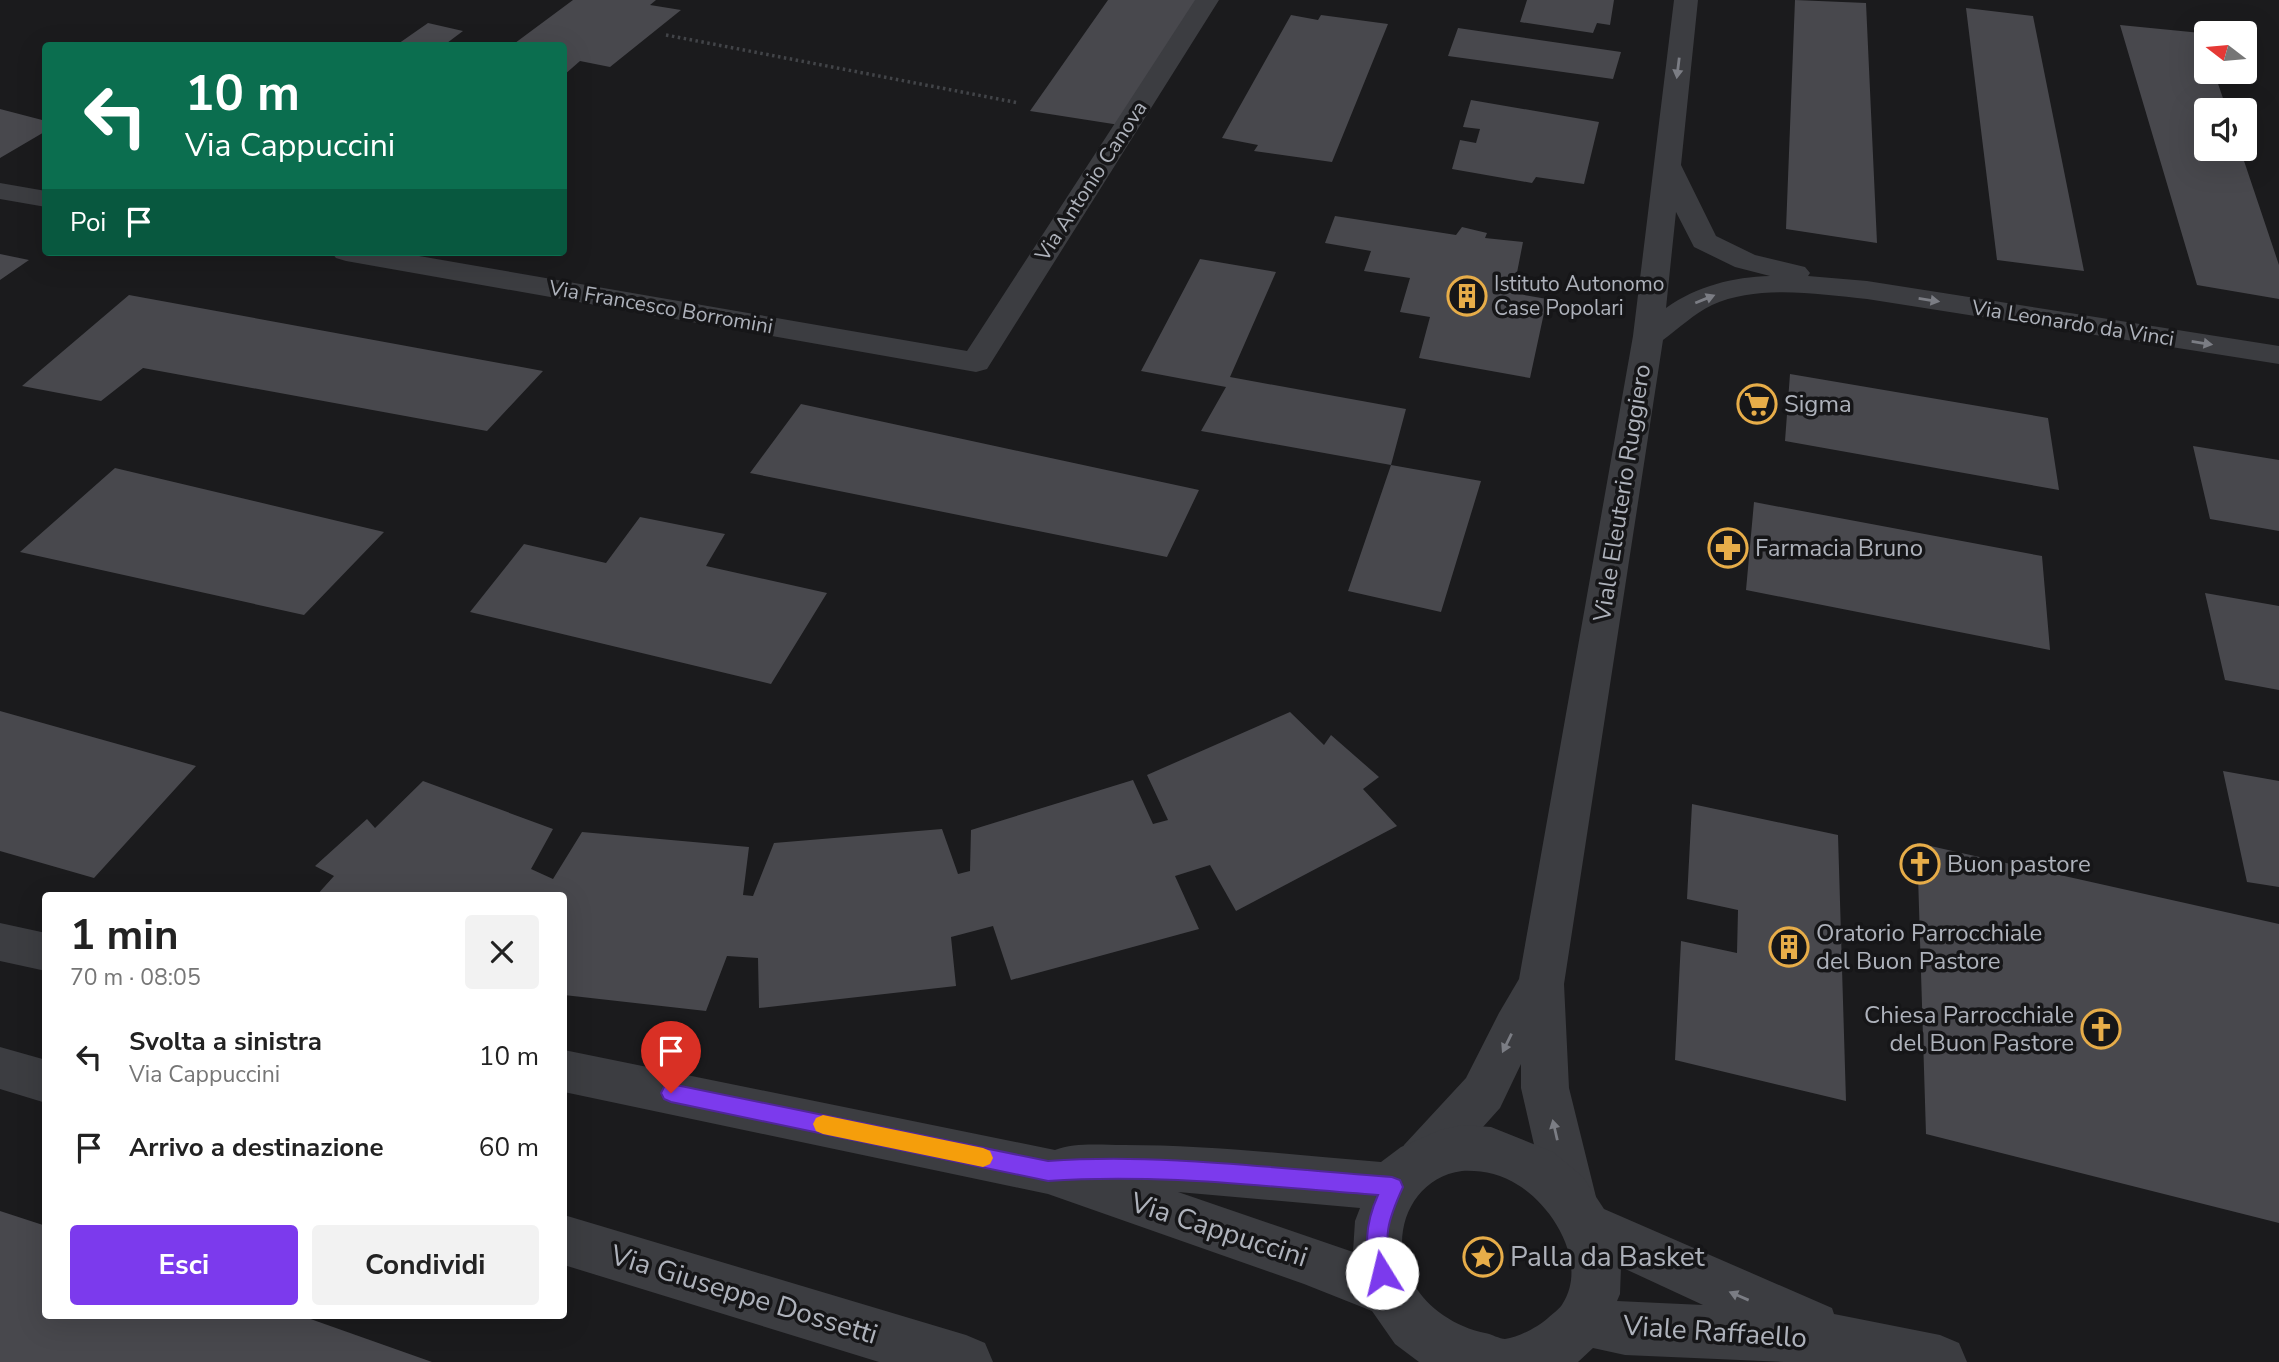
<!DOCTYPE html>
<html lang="it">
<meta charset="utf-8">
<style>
body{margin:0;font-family:"Nunito Sans",sans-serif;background:#f2f2f2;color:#222;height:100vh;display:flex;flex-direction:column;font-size:26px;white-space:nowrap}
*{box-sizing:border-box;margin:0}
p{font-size:23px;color:#767676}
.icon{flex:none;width:38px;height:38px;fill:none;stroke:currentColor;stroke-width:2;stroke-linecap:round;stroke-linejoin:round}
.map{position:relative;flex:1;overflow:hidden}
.details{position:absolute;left:42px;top:892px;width:525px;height:427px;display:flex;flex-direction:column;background:#fff;border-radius:7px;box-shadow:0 7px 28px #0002}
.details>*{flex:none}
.banner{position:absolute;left:42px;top:42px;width:525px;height:214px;border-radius:7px;box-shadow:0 7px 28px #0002;background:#0b6e4f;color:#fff;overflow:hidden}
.needle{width:46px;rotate:286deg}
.buttons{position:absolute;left:2194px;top:21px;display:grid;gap:14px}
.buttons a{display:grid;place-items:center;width:63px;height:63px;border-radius:7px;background:#fff;box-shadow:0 7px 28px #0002;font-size:35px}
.pin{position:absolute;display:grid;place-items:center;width:60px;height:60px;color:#fff;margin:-72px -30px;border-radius:50% 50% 50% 0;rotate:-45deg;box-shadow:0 0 7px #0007}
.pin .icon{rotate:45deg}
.me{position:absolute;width:77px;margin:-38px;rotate:351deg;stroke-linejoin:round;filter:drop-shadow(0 0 5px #0008)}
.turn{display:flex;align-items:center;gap:24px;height:147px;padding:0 28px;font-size:32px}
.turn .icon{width:91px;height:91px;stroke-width:2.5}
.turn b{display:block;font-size:49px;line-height:60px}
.then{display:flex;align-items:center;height:66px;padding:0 28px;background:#0003;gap:14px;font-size:26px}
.round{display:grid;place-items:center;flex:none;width:74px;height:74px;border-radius:7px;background:#f2f2f2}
.head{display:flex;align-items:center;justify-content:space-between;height:119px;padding:0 28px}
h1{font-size:42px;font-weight:700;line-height:52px}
.cta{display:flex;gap:14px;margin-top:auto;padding:14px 28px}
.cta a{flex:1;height:80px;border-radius:7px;background:#7c3aed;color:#fff;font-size:28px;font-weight:700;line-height:80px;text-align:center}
.cta a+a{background:#f2f2f2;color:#222}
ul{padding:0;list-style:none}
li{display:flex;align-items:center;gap:21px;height:91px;padding:0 28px}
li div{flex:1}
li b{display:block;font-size:26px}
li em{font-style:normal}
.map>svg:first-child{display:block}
.building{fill:#48484d}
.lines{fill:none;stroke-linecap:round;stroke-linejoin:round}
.path{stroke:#424448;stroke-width:3.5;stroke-dasharray:2.5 3.5;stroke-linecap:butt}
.minor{fill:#3c3d41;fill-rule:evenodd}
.tertiary{fill:#3c3d41;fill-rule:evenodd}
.oneway{fill:#7b7d84}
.route{fill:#7c3aed;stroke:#51269a;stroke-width:2}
.slow{fill:#f59e0b}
.labels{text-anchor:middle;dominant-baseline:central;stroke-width:7;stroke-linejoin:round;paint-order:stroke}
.far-street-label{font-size:21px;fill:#aeb2bb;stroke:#161618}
.far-poi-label{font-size:21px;fill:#aeb2bb;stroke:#161618;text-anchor:start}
.poi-label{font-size:24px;fill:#aeb2bb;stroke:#161618;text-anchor:start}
.street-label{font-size:24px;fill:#aeb2bb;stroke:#161618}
.near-street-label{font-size:28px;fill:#aeb2bb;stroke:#161618}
.near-poi-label{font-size:28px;fill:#aeb2bb;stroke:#161618;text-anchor:start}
</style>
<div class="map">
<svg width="2279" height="1362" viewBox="0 0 2279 1362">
<rect width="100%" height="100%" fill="#1b1b1d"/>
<path class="building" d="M573,0h83l-6,5 31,5 -71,57 -30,-6 -16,14v-29h-53z
M1108,0h99l-81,126 -96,-15z
M1527,0h87l-4,25 -13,-2 -4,10 -73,-11z
M1795,0l71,3 11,240 -91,-14z
M1966,8l67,8 51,255 -87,-11z
M1291,15l27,5 3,-5 67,9 -56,138 -78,-11 4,-6 -36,-7z
M428,23l35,8 -20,15h-48z
M2120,25l81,8 6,17v22h7l13,38h-20v39h33l39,116v34l-82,-14z
M1458,28l163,24 -8,27 -165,-23z
M1471,100l128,22 -15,62 -48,-7 -4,6 -80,-14 8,-29 16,3 4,-14 -17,-2z
M0,109l46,12v10l-46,27z
M1335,216l121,19 6,-8 25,6 -2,5 38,4 -10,51 34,6 -17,79 -111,-20 11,-41 -30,-5 10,-34 -46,-7 7,-20 -46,-8z
M0,254l29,6 -29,20z
M1200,259l76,13 -46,105 176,32 -15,56 -190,-34 25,-44 -85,-16z
M129,295l414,76 -56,60 -344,-63 -42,33 -79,-15z
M1790,374l258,44 11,72 -274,-49z
M801,404l398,86 -32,67 -417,-84z
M2193,446l86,14v71l-69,-12z
M1391,465l90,16 -40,131 -93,-21z
M115,468l269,64 -80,83 -284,-63z
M1754,502l288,54 8,94 -304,-60z
M640,517l85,17 -19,32 121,27 -56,91 -301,-72 54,-68 82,19z
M2205,593l74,13v84l-54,-10z
M0,711l196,55 -102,112 -94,-27z
M1290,712l34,33 7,-10 48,42 -16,12 34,37 -161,85 -26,-46 -35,11 24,53 -188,51 -18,-54 -42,11 5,49 -197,22 -1,-50 -31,-2 -21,55 -142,-16v-99h-248l18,-20 -19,-10 52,-47 8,9 48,-47 130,48 -22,40 22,10 29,-47 167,15 -6,48 10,1 21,-53 168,-14 16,45 12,-3 1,-41 162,-50 20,44 15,-4 -21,-45z
M2223,771l56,10v106l-32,-5z
M1692,804l146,31 8,266 -171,-41 6,-119 56,12 1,-43 -51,-11z
M1917,843l362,81v299l-353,-89z
M0,1211l46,15v90h256l130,46h-432z"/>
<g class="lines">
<path class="path" d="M666,35l353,68"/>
<path class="minor" d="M1195,0h24l-232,369 -11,3 -630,-111 -10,-3 -5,-6h65l571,99z
M1674,0h24l-17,165 35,71 39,19 50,12 5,6 -2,3 59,5 412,65v18l-412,-65c-49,-5 -109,-15 -155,6 -18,9 -33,23 -49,35l-99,644 5,104 27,109 -7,17 -18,7 -18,-7 -7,-17 -25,-109v-24l-21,44 -62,69 -17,7 -17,-7 -7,-16 7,-16 62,-67 33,-65 20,-34 114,-643zM1676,212l18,35 41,20 35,9c-37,1 -73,10 -104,32z
M0,183l46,8v16l-46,-8z
M0,1047l46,13v43l-46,-14z
M564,1215l402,120 19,8 8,19h-114l-315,-97z"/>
<path class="tertiary" d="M0,923l46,10v38l-46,-10z
M564,1050l491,100c20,-8 47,-5 69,-5 86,0 171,10 257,17l20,-15 39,-17 22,-5 29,2 62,25 30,25 21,32 228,99 2,6 106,21 19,8 8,19h-183l-159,-7 -32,-7 -15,14h-159l-24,-18 -23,-33 -68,-27 -256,-90 -484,-102zM1462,1171c19,-1 39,3 56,14 35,21 70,78 45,118 -3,6 -10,10 -15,15 -10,9 -29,19 -43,21 -5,0 -14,-5 -20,-6 -29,-6 -57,-24 -72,-50 -26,-44 -4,-105 49,-112zM1178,1192l182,16 -5,13 -2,31zM1621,1267l82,38 -86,-4 3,-7z"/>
</g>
<defs><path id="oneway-solid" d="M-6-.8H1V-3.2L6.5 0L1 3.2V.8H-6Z" transform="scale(1.75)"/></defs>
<g class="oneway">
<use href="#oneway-solid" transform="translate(1678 68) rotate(97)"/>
<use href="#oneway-solid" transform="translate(1705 299) rotate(-22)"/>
<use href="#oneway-solid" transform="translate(1929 300) rotate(9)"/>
<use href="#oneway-solid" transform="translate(2202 343) rotate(9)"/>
<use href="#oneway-solid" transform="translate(1507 1043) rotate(116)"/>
<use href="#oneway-solid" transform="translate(1555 1130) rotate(-103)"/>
<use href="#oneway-solid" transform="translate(1739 1296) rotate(-157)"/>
</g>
<path class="route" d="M671,1084l377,77c114,-8 230,8 344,16l8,3 3,7c-15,33 -21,50 -10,86l-3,8 -8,3 -7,-3c-12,-30 -10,-57 3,-86 -110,-8 -220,-22 -330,-14l-377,-79 -7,-3 -3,-6 3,-6z"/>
<path class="slow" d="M823,1115l160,33 7,3 3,7 -3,6 -7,3 -160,-33 -7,-3 -3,-7 3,-6z"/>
<defs>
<g id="building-ring" transform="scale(2.0125)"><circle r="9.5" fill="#161618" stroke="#e7ad49" stroke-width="1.5"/><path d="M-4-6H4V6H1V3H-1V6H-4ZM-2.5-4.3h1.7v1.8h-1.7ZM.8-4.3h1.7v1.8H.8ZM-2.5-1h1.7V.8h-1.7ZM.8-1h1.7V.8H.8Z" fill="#e7ad49"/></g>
<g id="supermarket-ring" transform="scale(2.0125)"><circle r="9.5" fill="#161618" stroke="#e7ad49" stroke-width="1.5"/><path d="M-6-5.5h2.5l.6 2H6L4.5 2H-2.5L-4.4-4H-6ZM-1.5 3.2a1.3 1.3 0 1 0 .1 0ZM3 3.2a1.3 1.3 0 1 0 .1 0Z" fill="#e7ad49"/></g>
<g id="pharmacy-ring" transform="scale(2.0125)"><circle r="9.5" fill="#161618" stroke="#e7ad49" stroke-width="1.5"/><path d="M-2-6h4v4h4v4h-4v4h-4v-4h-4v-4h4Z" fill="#e7ad49"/></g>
<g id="church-ring" transform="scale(2.0125)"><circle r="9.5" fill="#161618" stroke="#e7ad49" stroke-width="1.5"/><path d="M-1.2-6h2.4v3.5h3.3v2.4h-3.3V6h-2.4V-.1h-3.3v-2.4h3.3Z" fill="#e7ad49"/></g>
<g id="sight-ring" transform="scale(2.0125)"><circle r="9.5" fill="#161618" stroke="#e7ad49" stroke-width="1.5"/><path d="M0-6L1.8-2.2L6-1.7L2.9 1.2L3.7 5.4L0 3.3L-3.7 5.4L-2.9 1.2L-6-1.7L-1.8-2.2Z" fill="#e7ad49"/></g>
</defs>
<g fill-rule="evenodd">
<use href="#building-ring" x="1467" y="296"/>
<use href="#supermarket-ring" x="1757" y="404"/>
<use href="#pharmacy-ring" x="1728" y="548"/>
<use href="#church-ring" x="1920" y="864"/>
<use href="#building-ring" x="1789" y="947"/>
<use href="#church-ring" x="2101" y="1029"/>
<use href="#sight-ring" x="1483" y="1257"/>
</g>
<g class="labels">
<g class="far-street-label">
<text transform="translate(1091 181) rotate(-57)">Via Antonio Canova</text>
<text transform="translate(661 307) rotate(10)">Via Francesco Borromini</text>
<text transform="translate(2073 323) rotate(9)">Via Leonardo da Vinci</text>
</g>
<g class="far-poi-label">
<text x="1494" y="284">Istituto Autonomo<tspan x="1494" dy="24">Case Popolari</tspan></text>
</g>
<g class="poi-label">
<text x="1784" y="404">Sigma</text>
<text x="1755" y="548">Farmacia Bruno</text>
<text x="1947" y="864">Buon pastore</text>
<text x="1816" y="933">Oratorio Parrocchiale<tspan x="1816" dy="28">del Buon Pastore</tspan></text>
<text x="2074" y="1015" text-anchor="end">Chiesa Parrocchiale<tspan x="2074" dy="28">del Buon Pastore</tspan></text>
</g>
<g class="street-label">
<text transform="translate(1622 493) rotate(-81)">Viale Eleuterio Ruggiero</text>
</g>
<g class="near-street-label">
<text transform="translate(1219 1230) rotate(18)">Via Cappuccini</text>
<text transform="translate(744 1295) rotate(17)">Via Giuseppe Dossetti</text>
<text transform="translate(1715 1332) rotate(4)">Viale Raffaello</text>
</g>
<g class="near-poi-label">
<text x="1510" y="1257">Palla da Basket</text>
</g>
</g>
</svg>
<div class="buttons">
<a><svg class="needle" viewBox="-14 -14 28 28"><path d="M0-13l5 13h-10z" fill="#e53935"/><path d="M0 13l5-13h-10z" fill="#767676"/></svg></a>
<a><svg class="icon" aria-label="sound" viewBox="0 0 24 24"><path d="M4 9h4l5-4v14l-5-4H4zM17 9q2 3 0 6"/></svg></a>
</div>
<div class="pin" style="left:671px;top:1093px;background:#d93025"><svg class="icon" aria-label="arrive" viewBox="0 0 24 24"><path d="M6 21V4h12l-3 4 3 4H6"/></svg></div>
<svg class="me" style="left:1382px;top:1273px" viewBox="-20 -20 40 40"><circle r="19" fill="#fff"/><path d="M0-13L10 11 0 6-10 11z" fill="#7c3aed"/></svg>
<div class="banner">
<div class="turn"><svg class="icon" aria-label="left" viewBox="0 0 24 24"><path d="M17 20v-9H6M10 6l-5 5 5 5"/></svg><div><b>10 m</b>Via Cappuccini</div></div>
<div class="then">Poi<svg class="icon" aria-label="arrive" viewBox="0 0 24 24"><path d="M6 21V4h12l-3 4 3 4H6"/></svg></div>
</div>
<section class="details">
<div class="head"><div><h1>1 min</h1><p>70 m · 08:05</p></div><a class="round"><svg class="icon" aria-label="close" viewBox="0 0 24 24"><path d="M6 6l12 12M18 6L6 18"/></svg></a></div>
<ul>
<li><svg class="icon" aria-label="left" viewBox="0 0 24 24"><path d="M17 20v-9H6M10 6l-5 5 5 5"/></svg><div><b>Svolta a sinistra</b><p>Via Cappuccini</p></div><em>10 m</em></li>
<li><svg class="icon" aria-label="arrive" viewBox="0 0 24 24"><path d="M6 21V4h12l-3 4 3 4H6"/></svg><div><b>Arrivo a destinazione</b></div><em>60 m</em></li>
</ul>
<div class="cta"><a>Esci</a><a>Condividi</a></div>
</section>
</div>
